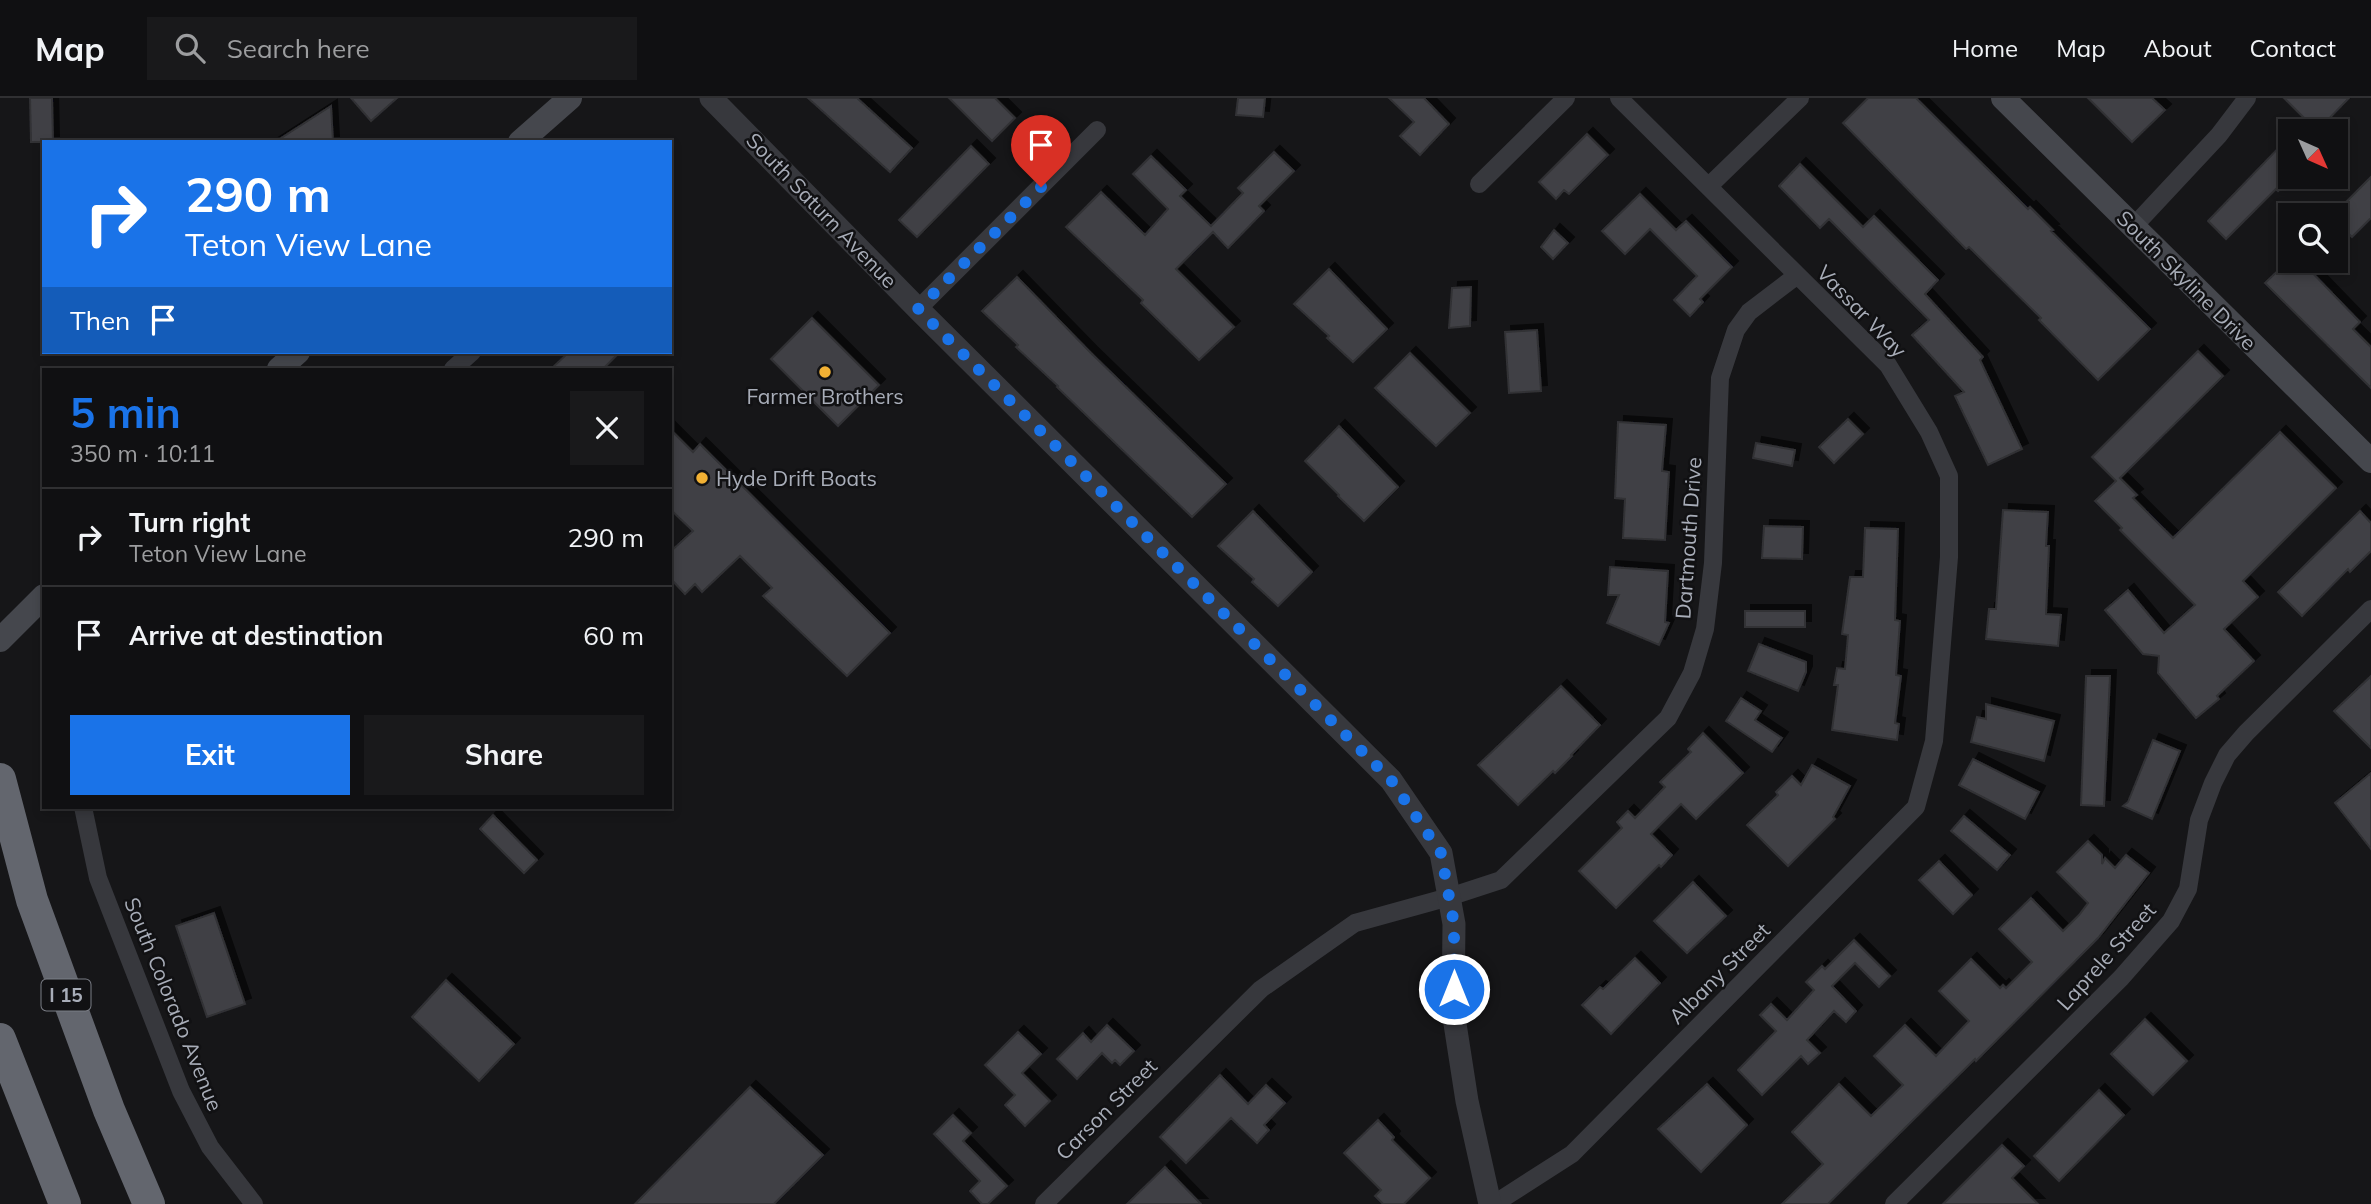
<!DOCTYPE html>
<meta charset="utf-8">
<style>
body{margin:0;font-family:Mulish,sans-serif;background:#19191b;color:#f1f3f6;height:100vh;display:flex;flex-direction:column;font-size:26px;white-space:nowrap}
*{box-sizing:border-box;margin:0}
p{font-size:23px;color:#9c9d9f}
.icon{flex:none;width:38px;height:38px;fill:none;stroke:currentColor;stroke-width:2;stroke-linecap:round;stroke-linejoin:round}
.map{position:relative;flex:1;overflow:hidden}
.drawer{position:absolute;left:42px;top:270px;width:630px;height:441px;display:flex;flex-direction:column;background:#101012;border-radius:0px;box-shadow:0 4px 10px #0003,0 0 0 2px #303032}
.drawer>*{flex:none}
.banner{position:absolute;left:42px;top:42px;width:630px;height:214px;border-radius:0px;box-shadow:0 4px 10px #0003,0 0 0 2px #303032;background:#1a73e8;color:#fff;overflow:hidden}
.needle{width:46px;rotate:135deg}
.controls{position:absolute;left:2278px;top:21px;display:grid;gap:14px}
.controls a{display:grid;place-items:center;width:70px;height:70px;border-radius:0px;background:#101012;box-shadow:0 4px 10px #0003,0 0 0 2px #303032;font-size:35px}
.pin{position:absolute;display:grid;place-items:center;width:60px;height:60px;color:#fff;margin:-72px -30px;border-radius:50% 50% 50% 0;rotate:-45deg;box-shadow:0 0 7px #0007}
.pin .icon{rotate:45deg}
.me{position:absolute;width:77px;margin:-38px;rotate:0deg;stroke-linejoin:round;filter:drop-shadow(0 0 5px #0008)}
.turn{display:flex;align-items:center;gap:24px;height:147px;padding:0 28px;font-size:32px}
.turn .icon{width:91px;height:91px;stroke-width:2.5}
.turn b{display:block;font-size:49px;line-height:60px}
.then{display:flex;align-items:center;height:66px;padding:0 28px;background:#0003;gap:14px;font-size:26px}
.round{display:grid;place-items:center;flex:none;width:74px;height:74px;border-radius:0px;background:#19191b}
.overview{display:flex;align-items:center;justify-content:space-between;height:119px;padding:0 28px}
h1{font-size:42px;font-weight:700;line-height:52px;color:#1a73e8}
.cta{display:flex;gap:14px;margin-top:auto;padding:14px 28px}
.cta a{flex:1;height:80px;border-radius:0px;background:#1a73e8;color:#fff;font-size:28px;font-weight:700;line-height:80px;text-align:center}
.cta a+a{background:#19191b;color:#f1f3f6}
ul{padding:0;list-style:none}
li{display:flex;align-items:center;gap:21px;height:98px;padding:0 28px;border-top:2px solid #303032}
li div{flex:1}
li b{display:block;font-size:26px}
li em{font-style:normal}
header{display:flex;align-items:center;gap:42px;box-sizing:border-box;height:98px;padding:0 35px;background:#101012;border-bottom:2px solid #303032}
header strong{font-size:33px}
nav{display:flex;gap:38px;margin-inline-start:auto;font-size:24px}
.search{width:490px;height:63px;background:#19191b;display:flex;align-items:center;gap:18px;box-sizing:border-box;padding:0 24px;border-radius:0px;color:#9c9d9f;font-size:26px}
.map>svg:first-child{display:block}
.building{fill:#404145;stroke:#303034;stroke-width:2;filter:url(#shadow)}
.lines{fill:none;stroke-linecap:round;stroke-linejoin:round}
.minor{stroke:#37383d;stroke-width:18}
.tertiary{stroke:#37383d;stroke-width:23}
.secondary{stroke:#45474d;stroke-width:24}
.motorway{stroke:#63666e;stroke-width:32}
.route{stroke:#1a73e8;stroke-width:12;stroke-dasharray:0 21.6}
.poi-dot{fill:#f2b134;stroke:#111113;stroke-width:2.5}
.labels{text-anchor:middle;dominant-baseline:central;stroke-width:5;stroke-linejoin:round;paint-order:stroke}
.shield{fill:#111113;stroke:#7b7e86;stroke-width:2}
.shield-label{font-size:19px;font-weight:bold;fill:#a8adb8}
.street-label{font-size:21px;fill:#a8adb8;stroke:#111113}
.poi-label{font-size:21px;fill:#a8adb8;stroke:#111113}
</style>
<header>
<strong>Map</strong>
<div class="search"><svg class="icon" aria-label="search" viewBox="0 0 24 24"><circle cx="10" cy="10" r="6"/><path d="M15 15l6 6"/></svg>Search here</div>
<nav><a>Home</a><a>Map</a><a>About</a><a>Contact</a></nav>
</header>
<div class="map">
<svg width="2371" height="1106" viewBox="0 0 2371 1106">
<defs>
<filter id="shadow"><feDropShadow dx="6" dy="-6" stdDeviation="0" flood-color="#0009"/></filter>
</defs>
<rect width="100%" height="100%" fill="#161618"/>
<path class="building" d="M30,0h22l1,44h-22z
M351,0h46l-26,23z
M808,0h49l55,50 -22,24z
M949,0h46l20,20 -23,23z
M1238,0h27l-2,19 -27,-2z
M1389,0h35l25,26 -29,31 -20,-19 14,-14z
M1868,0h48l112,111 2,-2 23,23 -2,1 99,98 -52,51 -59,-60 2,-2 -72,-71 -3,2 -123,-126z
M2088,0h64l13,12 -33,32z
M2284,0h65l-32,33z
M331,8l2,36h-58z
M1587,36l21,21 -39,39 -5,-4 -8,9 -17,-17z
M2291,37v44l-13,12 -2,-2 -50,50 -18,-18z
M971,48l18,18 -72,73 -18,-17z
M1274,54l20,19 -35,35 5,5 -36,37 -15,-16 -37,37 58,58 -35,33 -58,-57 2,-3 -77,-73 35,-35 44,43 23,-26 -35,-35 18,-18 35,34 -6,6 31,30 32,-33 -5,-5z
M1800,66l63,63 11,-11 64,64 -13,14 58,63 -3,3 42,89 -34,16 -33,-69 9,-4 -52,-57 17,-15 -100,-101 -9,9 -41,-42z
M2371,79v41l-19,19 -16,-15v-7h-3z
M1640,96l36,36 10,-9 46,46 -32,32 3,3 -13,14 -16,-16 23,-24 -47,-47 -25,25 -23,-23z
M1554,132l14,13 -15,16 -12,-12z
M2302,164l58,60 -7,7 18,18v41l-106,-105 21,-20 8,8z
M1329,171l58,60 -34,33 -26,-24 2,-2 -35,-32z
M1017,179l74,76 135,131 -34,33 -135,-130 1,-1 -42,-39 2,-2 -36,-34z
M1471,189l-1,39 -21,2 3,-40z
M812,220l67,67 -41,41 -67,-67z
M1537,232l4,61 -32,2 -4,-61z
M2198,253l25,25 -103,102 17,17 -4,3 40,40 107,-106 56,56 -93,93 15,16 -34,32 30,32 -37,35 2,3 -23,19 -38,-45 1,-17 -16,-2 -38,-44 23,-20 36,43 31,-28 -75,-75 2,-2 -27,-27 21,-20 -24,-24z
M569,254h51l-17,17h-52z
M1410,255l60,60 -34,33 -61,-58z
M1848,321l15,15 -29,29 -15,-16z
M1618,324l48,3 -4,46 7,1 -4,68 -42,-2 2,-39 -10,-1z
M1339,328l59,61 -34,34 -26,-25 1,-1 -34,-34z
M670,331l23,23 7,-8 190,189 -43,43 -84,-80 9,-8 -32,-32 -38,36 -7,-8 -10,10 -15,-16v-26l23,-21 -23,-22z
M1756,345l39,7 -3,16 -39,-8z
M2003,412l45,2 -2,34h3l-3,68 15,1 -3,31 -72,-7 3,-30h7z
M1253,413l59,61 -34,34 -26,-24 2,-3 -36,-33z
M2360,413l11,12v28l-21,21 -2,-3 -46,47 -24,-24z
M1764,428l39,1 -1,32 -40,-1z
M1865,430l33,1 -3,91 5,1 -4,54 5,1 -6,47 4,1 -2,16 -65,-10 6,-45h-4l3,-17 8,1 3,-34 -6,-1 8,-57h13z
M1610,469l58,4 -3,51 4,1 -10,22 -52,-22 12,-28h-11z
M1745,513h60v16h-60z
M1759,546l47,18v10l-8,19 -50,-20z
M2086,578h24l-6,130 -23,-1z
M2371,578v72l-37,-37z
M1561,588l39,39 -29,30 1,1 -17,17 -2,-2 -35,34 -40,-40z
M1741,600l20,13 -6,9 27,18 -10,14 -46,-31z
M1986,606l68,17 -10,40 -73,-19 6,-25 9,2z
M1703,635l40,40 -47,46 -15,-15 -30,30 21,21 -11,12 -2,-2 -43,43 -37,-37 43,-43 -5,-6 11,-11 7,7 30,-31 -5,-5 31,-30 -3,-3z
M2153,642l27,11 -28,68 -29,-13 5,-4z
M1973,661l66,33 -14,27 -66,-34z
M1812,667l38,21 -17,31 2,2 -47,47 -41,-41 31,-30 -2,-3 16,-16 9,9z
M2371,675v76l-36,-46z
M493,717l44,45 -13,13 -44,-44z
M1964,718l46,39 -13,15 -46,-39z
M2088,743l14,14v9l3,-6 10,10 11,-13 23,18 -51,65 -122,123 -1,-2 -147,145h-46l41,-40 -31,-32 47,-48 32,32 32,-31 -29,-29 31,-31 31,31 33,-35 -30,-30 32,-32 29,29 3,-3 3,3 26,-26 -33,-33 32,-31 32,33 16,-16 9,-12 -31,-31z
M1939,763l33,34 -19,19 -34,-34z
M1693,784l33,34 -39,37 -33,-32z
M214,815l31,91 -38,13 -31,-91z
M1854,842l36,36 -11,11 -24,-24 -23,23 24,25 -10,11 -12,-11 -27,29 13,13 -12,11 -7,-8 -39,39 -24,-25 38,-39 -16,-16 11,-11 16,16 27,-30 -8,-8 16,-16 3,3z
M1635,860l25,25 -49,51 -29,-29 18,-18 3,2z
M446,882l68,64 -35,37 -67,-64z
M2145,921l42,42 -34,34 -42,-41z
M1107,927l27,26 -14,14 -5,-5 -3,3 -10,-10 -25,26 -20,-20 26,-26 8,9z
M1018,934l23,22 -19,19 28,28 -25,25 -20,-21 10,-10 -30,-30z
M1220,977l28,29 18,-19 19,18 -21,22 5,5 -12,13 -26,-25 -45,45 -26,-26z
M1707,986l40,41 -46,47 -43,-43z
M750,989l73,68 -49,49h-139z
M2099,992l25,25 -65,66 -25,-25z
M953,1017l18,18 -8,8 44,45 -19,18h-6l-12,-13 10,-10 -46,-47z
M1378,1022l16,17 -2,3 38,38 -26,26h-21l-8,-8 6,-6 -37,-37z
M2002,1047l22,21 -12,12 26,26h-95z
M1165,1069l36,37h-74z"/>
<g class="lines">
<path class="minor" d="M1479,86l87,-86
M1709,88l91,-88
M2134,128l85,-91 28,-37
M918,211l179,-179
M453,271l19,-17
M83,709l15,71 83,213 29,56 44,57
M1044,1106l217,-215 94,-66 94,-26 52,-17 167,-162 24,-45 13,-44 8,-66 7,-185 16,-48 13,-18 47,-36
M1494,1106l78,-50 344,-347 18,-66 15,-184v-81l-20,-44 -41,-67 -269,-267
M1894,1106l227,-226 50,-57 17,-32 11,-69 14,-37 14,-28 19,-22 125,-124"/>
<path class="tertiary" d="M711,0l207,211 473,471 50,73 13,71 -1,87 14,90 23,103"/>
<path class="secondary" d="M2003,0l368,363
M520,44l50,-44
M279,271l19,-17
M0,542l44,-44"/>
<path class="motorway" d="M0,681l32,121 77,210 40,94
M0,941l65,165"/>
</g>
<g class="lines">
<path class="route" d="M1041,89l-123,122 473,471 50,73 13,71v65"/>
</g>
<g class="poi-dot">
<circle cx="825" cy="274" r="7"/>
<circle cx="702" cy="380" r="7"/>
</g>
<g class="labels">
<rect class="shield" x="41.5" y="881.5" width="49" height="31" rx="5"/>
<g class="shield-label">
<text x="66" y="897">I 15</text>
</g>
<g class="street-label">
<text transform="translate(822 112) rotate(46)">South Saturn Avenue</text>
<text transform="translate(2187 182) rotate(45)">South Skyline Drive</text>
<text transform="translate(1862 213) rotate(46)">Vassar Way</text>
<text transform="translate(1688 440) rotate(-86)">Dartmouth Drive</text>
<text transform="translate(2106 858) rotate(-48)">Laprele Street</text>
<text transform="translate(1719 875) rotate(-45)">Albany Street</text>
<text transform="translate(174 906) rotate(68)">South Colorado Avenue</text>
<text transform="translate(1106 1011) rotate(-45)">Carson Street</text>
</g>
<g class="poi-label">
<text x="825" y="298">Farmer Brothers</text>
<text x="716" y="380" text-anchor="start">Hyde Drift Boats</text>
</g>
</g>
</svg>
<div class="controls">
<a><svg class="needle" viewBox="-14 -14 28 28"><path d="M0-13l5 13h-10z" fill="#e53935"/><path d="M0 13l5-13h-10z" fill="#9c9d9f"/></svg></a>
<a><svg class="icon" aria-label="search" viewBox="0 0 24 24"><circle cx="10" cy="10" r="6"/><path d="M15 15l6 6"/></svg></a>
</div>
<div class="pin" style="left:1041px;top:89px;background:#d93025"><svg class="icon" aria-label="arrive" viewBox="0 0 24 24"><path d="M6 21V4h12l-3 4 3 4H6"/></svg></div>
<svg class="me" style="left:1454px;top:891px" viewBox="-20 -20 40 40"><circle r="17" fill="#1a73e8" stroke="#fff" stroke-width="3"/><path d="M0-11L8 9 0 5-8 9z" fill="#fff"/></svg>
<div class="banner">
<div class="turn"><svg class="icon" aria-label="right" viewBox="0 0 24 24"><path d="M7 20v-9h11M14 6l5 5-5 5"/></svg><div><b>290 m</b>Teton View Lane</div></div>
<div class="then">Then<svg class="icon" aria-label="arrive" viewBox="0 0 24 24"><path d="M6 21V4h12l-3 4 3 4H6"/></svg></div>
</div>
<section class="drawer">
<div class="overview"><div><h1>5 min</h1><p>350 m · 10:11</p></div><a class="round"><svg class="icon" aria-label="close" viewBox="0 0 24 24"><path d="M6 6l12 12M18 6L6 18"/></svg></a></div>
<ul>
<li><svg class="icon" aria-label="right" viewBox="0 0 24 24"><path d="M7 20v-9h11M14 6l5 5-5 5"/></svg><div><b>Turn right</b><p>Teton View Lane</p></div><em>290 m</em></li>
<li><svg class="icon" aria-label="arrive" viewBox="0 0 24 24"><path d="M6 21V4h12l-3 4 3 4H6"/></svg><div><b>Arrive at destination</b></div><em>60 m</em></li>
</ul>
<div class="cta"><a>Exit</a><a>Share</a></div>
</section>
</div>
